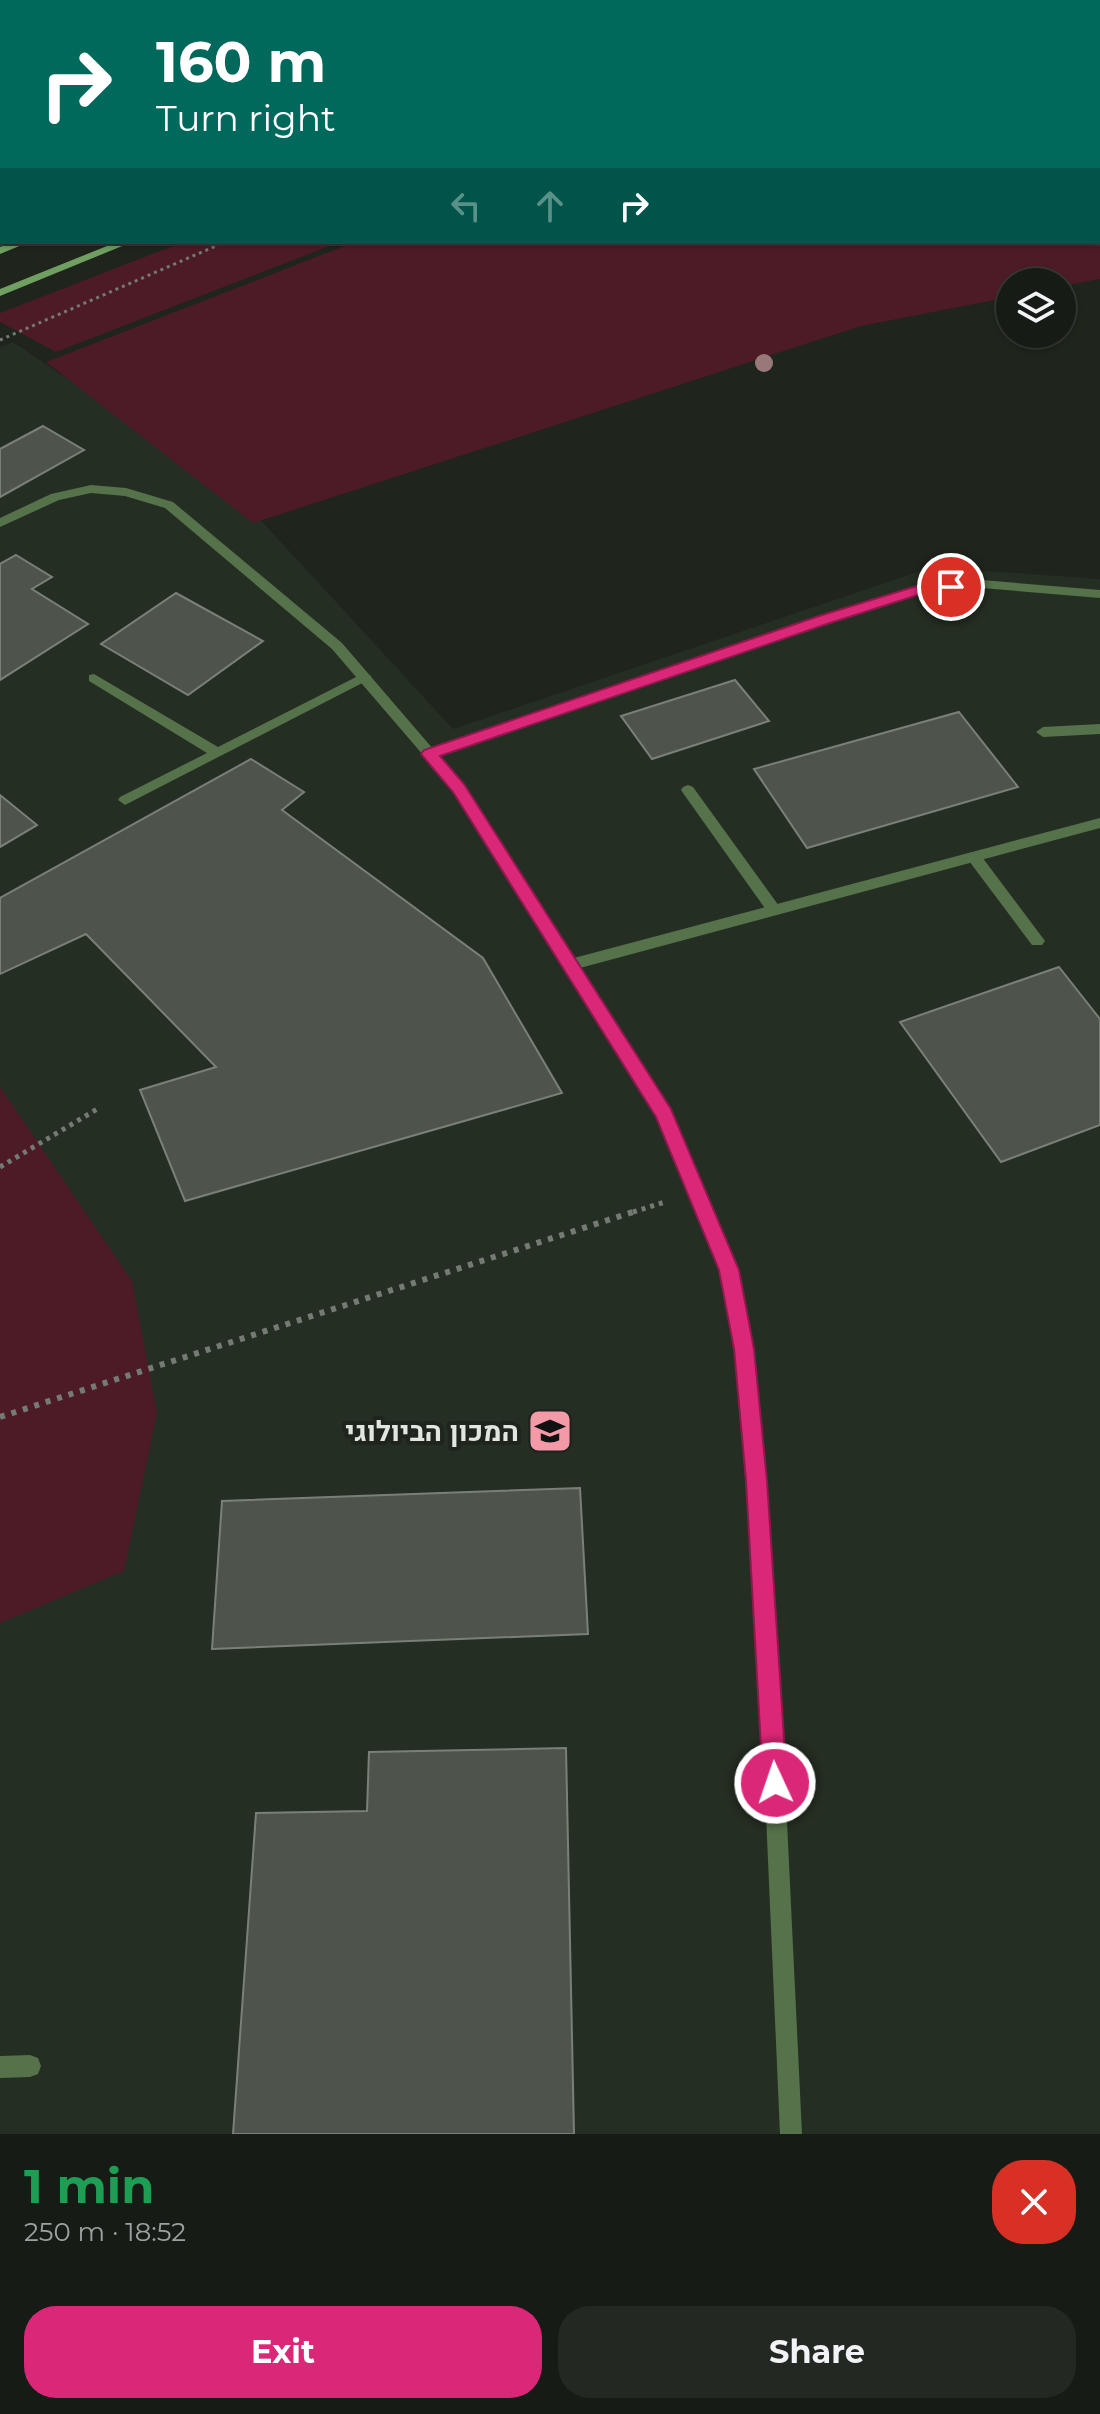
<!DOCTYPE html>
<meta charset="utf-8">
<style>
body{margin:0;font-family:Montserrat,Heebo,sans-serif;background:#242823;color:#f1f3f6;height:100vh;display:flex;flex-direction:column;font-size:30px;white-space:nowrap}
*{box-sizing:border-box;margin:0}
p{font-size:26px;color:#9ea1a1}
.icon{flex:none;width:44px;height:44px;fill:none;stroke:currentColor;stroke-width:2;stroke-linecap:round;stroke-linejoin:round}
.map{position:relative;height:2134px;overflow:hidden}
.side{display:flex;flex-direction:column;background:#171b16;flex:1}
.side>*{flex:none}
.banner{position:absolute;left:0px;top:0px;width:1100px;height:244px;box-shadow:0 2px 6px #0004,0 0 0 2px #363935;background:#00695c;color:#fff;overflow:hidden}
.buttons{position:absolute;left:996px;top:268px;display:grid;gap:16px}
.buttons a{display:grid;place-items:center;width:80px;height:80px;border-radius:50%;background:#171b16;box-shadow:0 2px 6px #0004,0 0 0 2px #363935;font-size:40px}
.pin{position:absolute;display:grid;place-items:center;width:68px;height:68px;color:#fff;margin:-34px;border:4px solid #fff;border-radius:50%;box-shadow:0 2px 8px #0007}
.me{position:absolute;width:88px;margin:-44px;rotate:357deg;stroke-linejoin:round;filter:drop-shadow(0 0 6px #0008)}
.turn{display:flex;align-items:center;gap:28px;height:168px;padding:0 24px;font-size:36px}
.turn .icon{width:104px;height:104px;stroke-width:2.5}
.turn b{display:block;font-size:56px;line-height:68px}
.lanes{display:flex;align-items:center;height:76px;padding:0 24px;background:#0003;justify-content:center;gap:40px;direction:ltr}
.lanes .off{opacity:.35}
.round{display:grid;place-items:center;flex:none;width:84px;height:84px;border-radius:32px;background:#242823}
.summary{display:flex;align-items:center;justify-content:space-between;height:136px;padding:0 24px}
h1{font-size:48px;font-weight:700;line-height:60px;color:#1e9e55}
.button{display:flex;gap:16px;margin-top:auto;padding:16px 24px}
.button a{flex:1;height:92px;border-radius:32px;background:#db2777;color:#fff;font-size:32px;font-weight:700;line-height:92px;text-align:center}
.button a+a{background:#242823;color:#f1f3f6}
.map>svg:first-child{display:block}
.built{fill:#252e22}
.green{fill:#4c1b26}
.building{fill:#4e544c;stroke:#7a8078;stroke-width:2}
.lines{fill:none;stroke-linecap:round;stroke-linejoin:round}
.path-far2{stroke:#757a74;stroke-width:3;stroke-dasharray:3 4;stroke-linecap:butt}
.path-far1{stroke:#757a74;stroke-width:5;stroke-dasharray:4 5;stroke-linecap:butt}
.path{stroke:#757a74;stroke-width:6;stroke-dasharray:5 7;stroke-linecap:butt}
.service{fill:#55724b;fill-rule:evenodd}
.minor{fill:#55724b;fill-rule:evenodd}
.secondary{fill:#70a061;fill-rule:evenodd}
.tree{fill:#99787a}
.route{fill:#db2777;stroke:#8e194d;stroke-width:2}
.labels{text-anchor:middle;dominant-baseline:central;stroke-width:8;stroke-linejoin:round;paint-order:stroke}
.poi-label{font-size:28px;font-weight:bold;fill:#e2e6e1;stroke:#1f241d;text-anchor:end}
</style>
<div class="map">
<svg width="1100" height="2134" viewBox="0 0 1100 2134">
<rect width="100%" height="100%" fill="#1f241d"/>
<path class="built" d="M13,342l221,149 219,238 479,-162 168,12v1555h-1100v-1787z"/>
<path class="green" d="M1077,0h23v279l-38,7v-4h-52v15l-149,29 -608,197 -207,-161 309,-120h743v-240h-29z
M183,242h157l-284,110 -56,-30v-9z
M0,1087l132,194 25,132 -33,158 -124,52z"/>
<path class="building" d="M43,426l41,24 -84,47v-48z
M16,555l36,22 -20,12 56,35 -88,56v-116z
M176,593l87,48 -75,54 -87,-51z
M735,680l34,41 -117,38 -31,-43z
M959,712l59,75 -211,61 -53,-79z
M251,759l53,33 -22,18 201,148 79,135 -377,108 -45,-111 76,-23 -130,-133 -86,40v-76z
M0,795l37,30 -37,22z
M1059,967l41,52v106l-99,37 -101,-140z
M580,1488l8,146 -376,15 10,-148z
M566,1748l8,386h-341l23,-321 111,-2 2,-59z"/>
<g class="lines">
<path class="path-far2" d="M14,2l5,-2
M847,2l8,-2
M0,340l225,-98"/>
<path class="path-far1" d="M0,1167l99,-59
M633,1212l32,-10"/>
<path class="path" d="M0,1417l639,-207"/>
<path class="service" d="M982,580l118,10v8l-118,-10 -61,5 -487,164h-10l-2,-3 2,-3 491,-165z
M94,674l124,73 142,-72h10l2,3 -247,127 -7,-5 2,-3 87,-44 -118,-72v-6z
M688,785l5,2 86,119 3,4 -3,4h-10l-86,-121 -2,-3 2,-3z
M974,852l5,1 66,88 -3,4h-10l-63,-84 -2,-4 2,-4z
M30,2055l8,3 3,8 -3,8 -8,3 -30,1v-22z"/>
<path class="minor" d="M91,485l35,3 47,14 169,141 122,142 110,173 526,-140v10l-520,140 92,146 66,156 15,79 26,306 23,479h-22l-21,-479 -24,-306 -15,-79 -63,-154 -203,-325 -122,-142 -167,-141 -40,-12 -34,-3 -32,7 -59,27v-9l51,-24z
M1100,724v10l-57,3 -7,-5 7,-5z"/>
<path class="secondary" d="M14,242h15l-29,12v-7z
M117,242h15l-132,54v-7z"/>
</g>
<circle class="tree" cx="764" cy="363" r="9"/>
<path class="route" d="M951,582l7,5 -2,3 -35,4 -91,29 -390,133 24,28 207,325 68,161 15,79 13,132 20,302 -4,8 -8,3 -8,-3 -4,-8 -17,-302 -12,-132 -15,-79 -63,-153 -203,-325 -32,-38 3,-4 395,-134 101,-31z"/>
<defs>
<g id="university-square" transform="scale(2.3)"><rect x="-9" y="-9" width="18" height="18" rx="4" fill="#f39aa9" stroke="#1f241d"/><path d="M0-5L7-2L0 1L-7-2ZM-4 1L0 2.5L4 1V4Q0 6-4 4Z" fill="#111"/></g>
</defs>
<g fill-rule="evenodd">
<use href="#university-square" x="550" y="1431"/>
</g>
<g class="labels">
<g class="poi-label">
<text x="519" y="1431">המכון הביולוגי</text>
</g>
</g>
</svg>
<div class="buttons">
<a><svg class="icon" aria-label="layers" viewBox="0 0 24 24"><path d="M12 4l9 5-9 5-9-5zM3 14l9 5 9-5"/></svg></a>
</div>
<div class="pin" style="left:951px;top:587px;background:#d93025"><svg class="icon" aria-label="arrive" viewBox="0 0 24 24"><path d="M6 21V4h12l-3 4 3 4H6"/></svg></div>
<svg class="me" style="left:775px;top:1783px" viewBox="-20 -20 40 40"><circle r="17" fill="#db2777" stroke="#fff" stroke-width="3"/><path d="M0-11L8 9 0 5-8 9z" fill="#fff"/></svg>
<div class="banner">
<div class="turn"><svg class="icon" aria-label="right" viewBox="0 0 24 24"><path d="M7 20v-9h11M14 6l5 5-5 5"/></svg><div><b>160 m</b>Turn right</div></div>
<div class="lanes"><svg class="icon off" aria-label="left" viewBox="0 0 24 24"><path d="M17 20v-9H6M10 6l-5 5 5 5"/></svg><svg class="icon off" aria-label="ahead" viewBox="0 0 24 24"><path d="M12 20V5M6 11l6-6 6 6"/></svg><svg class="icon" aria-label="right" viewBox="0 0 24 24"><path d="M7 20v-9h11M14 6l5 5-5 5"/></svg></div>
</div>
</div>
<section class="side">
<div class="summary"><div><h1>1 min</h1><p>250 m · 18:52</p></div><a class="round" style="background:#d93025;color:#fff"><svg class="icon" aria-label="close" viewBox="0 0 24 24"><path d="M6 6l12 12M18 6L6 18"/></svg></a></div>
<div class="button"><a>Exit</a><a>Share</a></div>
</section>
